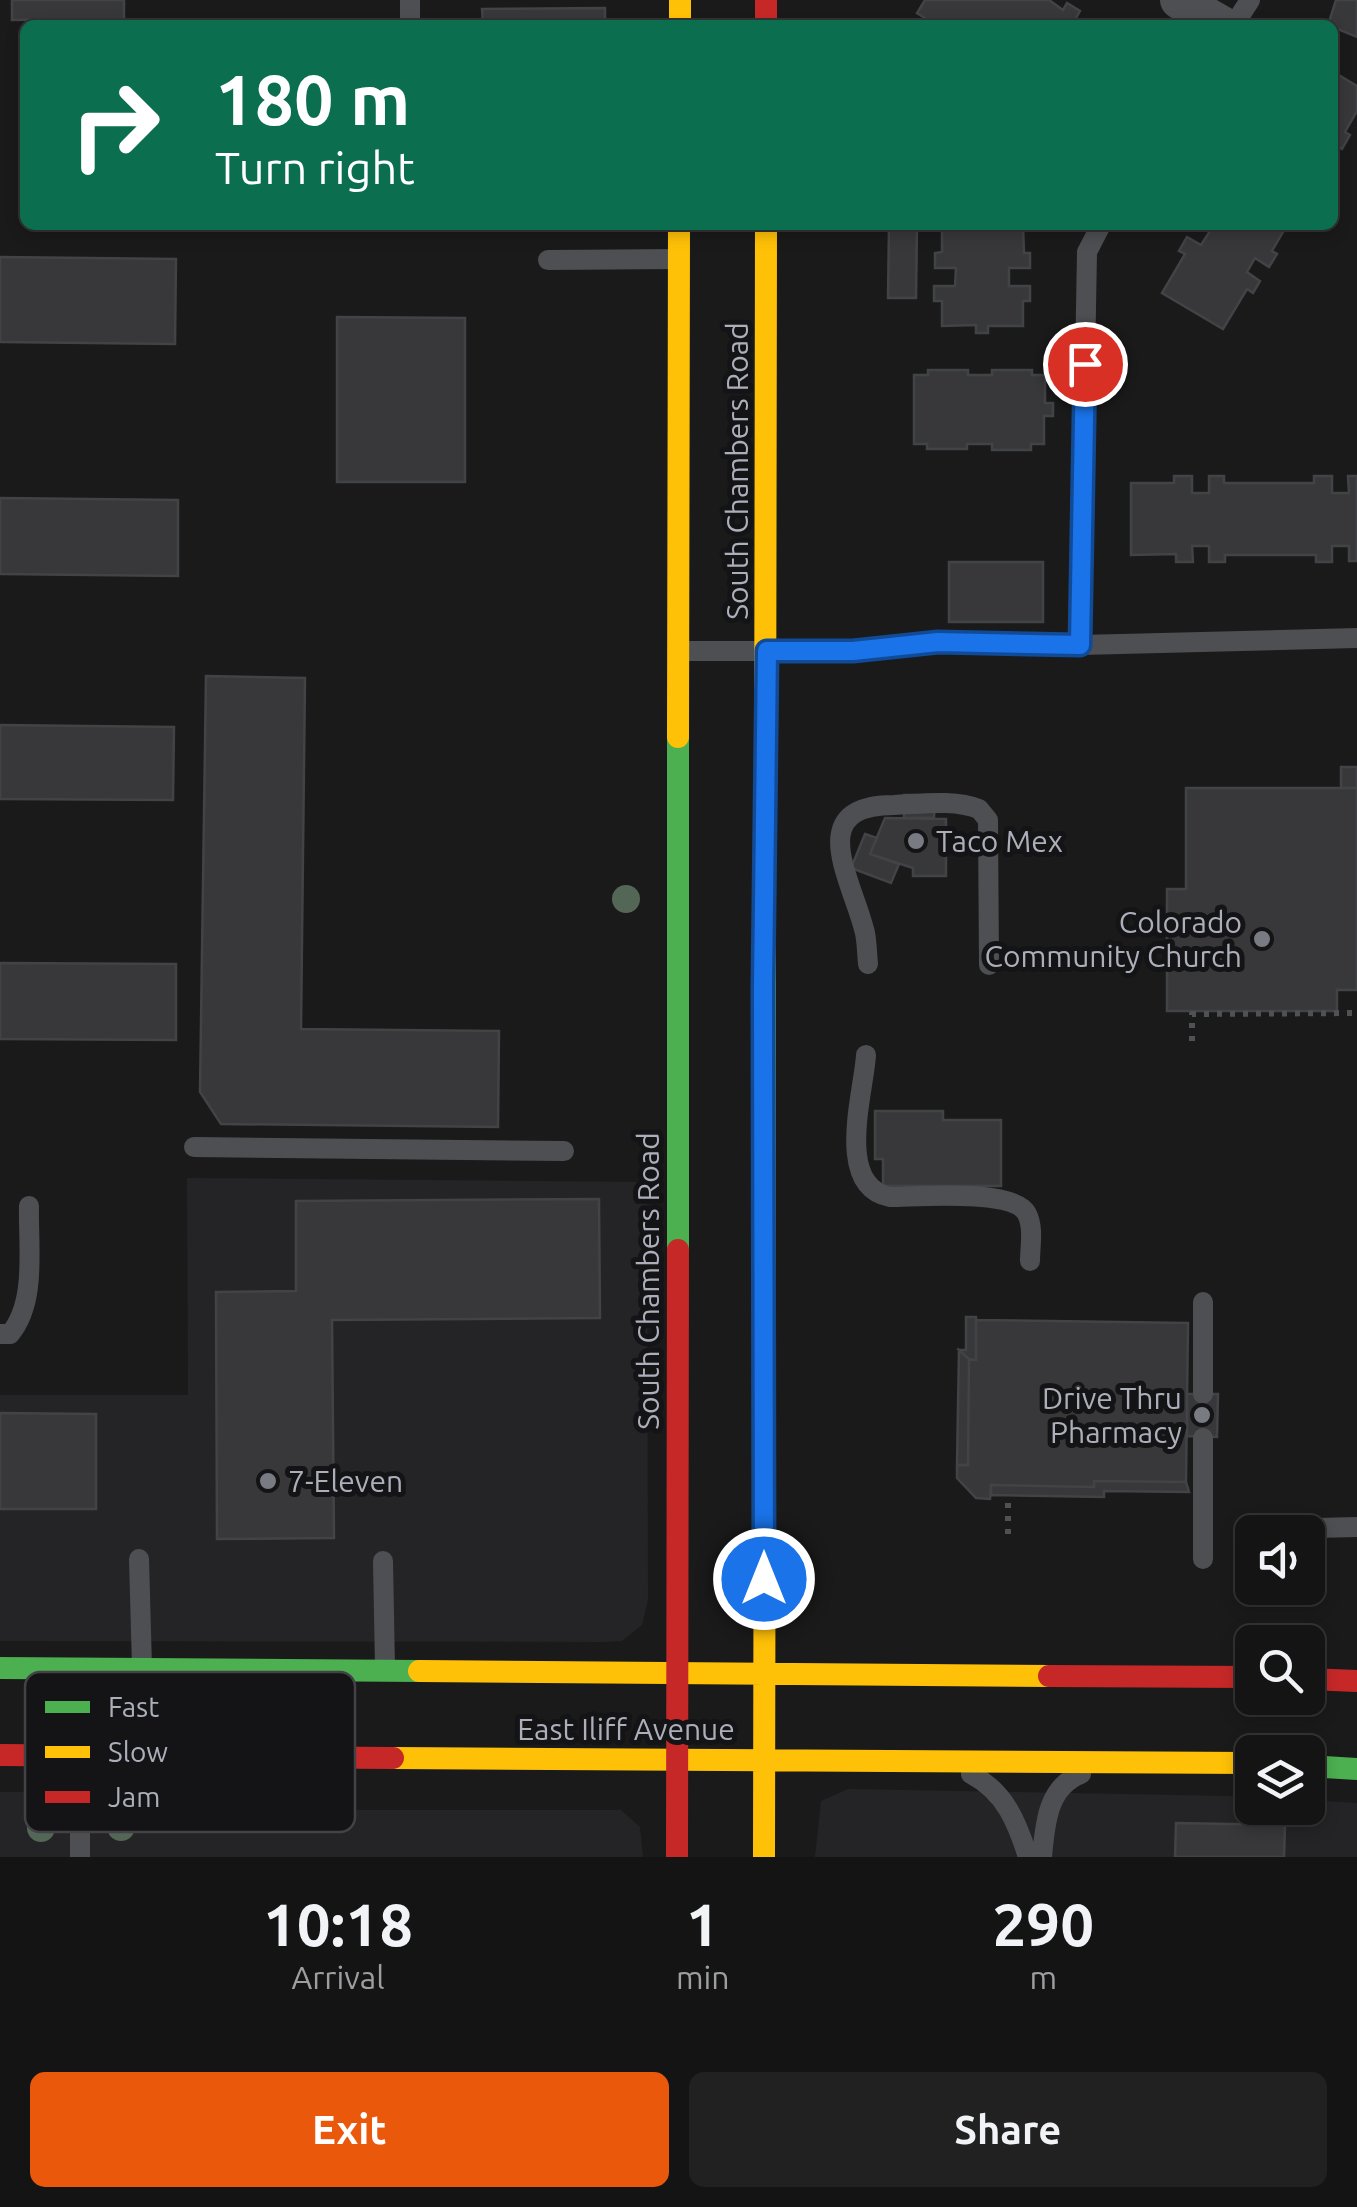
<!DOCTYPE html>
<style>
body{margin:0;font-family:Ubuntu,sans-serif;background:#212122;color:#f1f3f6;height:100vh;display:flex;flex-direction:column;font-size:38px;white-space:nowrap}
*{box-sizing:border-box;margin:0}
p{font-size:32px;color:#9d9ea0}
.icon{flex:none;width:55px;height:55px;fill:none;stroke:currentColor;stroke-width:2;stroke-linecap:round;stroke-linejoin:round}
.map{position:relative;height:1857px;overflow:hidden}
.details{display:flex;flex-direction:column;background:#141414;flex:1}
.details>*{flex:none}
.top-card{position:absolute;left:20px;top:20px;width:1318px;height:210px;border-radius:15px;box-shadow:0 5px 15px #0003,0 0 0 2px #333334;background:#0b6e4f;color:#fff;overflow:hidden}
.fabs{position:absolute;left:1235px;top:1515px;display:grid;gap:20px}
.fabs a{display:grid;place-items:center;width:90px;height:90px;border-radius:15px;background:#141414;box-shadow:0 5px 15px #0003,0 0 0 2px #333334;font-size:50px}
.pin{position:absolute;display:grid;place-items:center;width:85px;height:85px;color:#fff;margin:-42px;border:5px solid #fff;border-radius:50%;box-shadow:0 2px 10px #0007}
.me{position:absolute;width:110px;margin:-55px;rotate:0deg;stroke-linejoin:round;filter:drop-shadow(0 0 8px #0008)}
.turn{display:flex;align-items:center;gap:35px;height:210px;padding:0 30px;font-size:45px}
.turn .icon{width:130px;height:130px;stroke-width:2.5}
.turn b{display:block;font-size:70px;line-height:85px}
.eta{display:flex;justify-content:space-evenly;align-items:center;height:170px;text-align:center}
.eta b{font-size:60px;font-weight:700;line-height:70px}
.action{display:flex;gap:20px;margin-top:auto;padding:20px 30px}
.action a{flex:1;height:115px;border-radius:15px;background:#ea580c;color:#fff;font-size:40px;font-weight:700;line-height:115px;text-align:center}
.action a+a{background:#212122;color:#f1f3f6}
.map>svg:first-child{display:block}
.built{fill:#242427}
.building{fill:#38383a;stroke:#424346;stroke-width:2.5}
.lines{fill:none;stroke-linecap:round;stroke-linejoin:round}
.path{stroke:#505154;stroke-width:6;stroke-dasharray:5 8;stroke-linecap:butt}
.lane{stroke:#4e4f53;stroke-width:20}
.street{stroke:#4e4f53;stroke-width:38}
.fast{stroke:#4caf50;stroke-width:22}
.slow{stroke:#ffc107;stroke-width:22}
.jam{stroke:#c62828;stroke-width:22}
.tree{fill:#546656}
.route-casing{stroke:#114b97;stroke-width:25}
.route{stroke:#1a73e8;stroke-width:18}
.poi-dot{fill:#797b82;stroke:#141416;stroke-width:4}
.labels{text-anchor:middle;dominant-baseline:central;stroke-width:10;stroke-linejoin:round;paint-order:stroke}
.street-label{font-size:30px;fill:#acafba;stroke:#141416}
.poi-label{font-size:30px;fill:#acafba;stroke:#141416;text-anchor:start}
.key{fill:#141416;stroke:#424247;stroke-width:2.5}
.key-label{font-size:28px;fill:#acafba}
</style>
<div class="map">
<svg width="1357" height="1857" viewBox="0 0 1357 1857">
<rect width="100%" height="100%" fill="#1a1a1a"/>
<path class="built" d="M187,1178l460,4 1,418 -6,25 -20,16 -16,1 -606,-1v-246h188z
M848,1789l381,7 23,1v11h56v-8l49,3v54h-542l6,-56z
M0,1792h28l92,18h501l19,17 3,30h-643z"/>
<path class="building" d="M12,0h112v19l-112,1z
M925,0h124l14,10 4,-7 13,8 -8,14h-136l-19,-12z
M1336,0h21v37l-29,-12z
M605,8v17h-122l-1,-16z
M1332,71l25,15v25l-12,21 5,3 -8,14 -10,-7z
M889,225h28l-1,73h-28z
M942,225h81l1,28h6v15h-21v18h21v15h-7v25h-35v7h-12v-8l-34,1v-25h-8v-15h21l1,-18h-21v-15l7,-1z
M1201,225h86l-15,26 5,3 -8,13 -14,-9 -8,14 13,9 -7,12 -6,-4 -24,40 -61,-36 23,-39 -6,-3 8,-14 14,8 9,-14z
M0,257l176,2 -1,85 -175,-2z
M337,317l128,1v164h-128z
M928,370h40v5h24v-5h40v5h13v28h8v13h-9v28h-13v6h-39v-6h-25v5h-40v-5h-13v-69h14z
M1174,476h18v17h17v-17h15v7h90v-7h18v17h17l-1,-17h9v85h-8v-15h-17v16h-16v-7h-91v7h-16v-16h-17l1,16h-17v-8l-45,1v-72h43z
M0,498l178,2v76l-178,-2z
M949,562h94v60h-94z
M206,676l99,2 -4,351 198,2 -1,96 -277,-3 -21,-32z
M0,725l174,2 -1,73 -173,-1z
M1341,767h16v21h-16z
M1186,788h171v202h-20v21h-170v-122h19z
M904,795h31l-1,23h-30z
M885,818l61,1v57h-33v-8l-43,-14z
M865,834l12,4 -7,16 29,10 -8,19 -40,-15z
M0,963l176,1v76l-176,-1z
M875,1111h68v9h58v66h-118v-27h-8z
M599,1199l1,119 -268,2 2,218 -117,1 -1,-247 80,-1v-90z
M966,1317h10v43l-7,-1 -10,-9h7z
M976,1320l212,3 -2,159 -92,-1v6l-103,-2 -1,14 -14,-1 -19,-20v-13h11l1,-106 7,1z
M959,1350l10,9 -1,106h-11z
M1187,1394h31l-1,43 -30,-1z
M0,1413l96,1v95h-96z
M1094,1481l92,1 3,10 -85,-1v6l-113,-2v-10l103,2z
M1176,1823l109,2 -1,32h-109z"/>
<g class="lines">
<path class="path" d="M1192,1041v-27l165,-1
M1008,1503v31"/>
<path class="lane" d="M410,0v25
M1234,25l16,-25
M548,260l129,-1
M1080,645l7,-393 14,-27
M679,651h174l85,-8 142,2 277,-7
M868,964c-1,-10 -1,-21 -3,-31 -12,-52 -63,-128 29,-128 27,-1 60,-6 85,4l9,11 1,145
M866,1055c-2,37 -32,131 24,142 28,0 124,-9 137,17 7,14 3,33 3,47
M194,1147l370,4
M1203,1302v92
M0,1334h10c27,-32 18,-88 19,-128
M1317,1528l40,-1
M139,1559l3,108
M1203,1559v-121
M383,1561l2,107
M80,1759v98
M971,1774c34,18 46,48 57,83
M1042,1857c3,-32 5,-70 39,-83"/>
<path class="street" d="M1179,0l43,25"/>
<path class="fast" d="M678,1250v-513
M765,1317v-466
M0,1668l419,3
M1308,1766l49,3"/>
<path class="slow" d="M680,0v25
M678,737l1,-512
M765,851l1,-626
M419,1671l630,5
M393,1758l859,5
M764,1857l1,-540"/>
<path class="jam" d="M766,0v25
M1049,1676l203,1
M1308,1679l49,2
M0,1755l393,3
M677,1857l1,-607"/>
</g>
<g class="tree">
<circle cx="626" cy="899" r="14"/>
<circle cx="121" cy="1827" r="14"/>
<circle cx="41" cy="1828" r="14"/>
</g>
<g class="lines">
<g class="route-casing">
<path id="route" d="M764,1579l-1,-593 4,-335h86l85,-9 142,3 5,-281"/>
</g>
<use href="#route" class="route"/>
</g>
<g class="poi-dot">
<circle cx="916" cy="841" r="10"/>
<circle cx="1262" cy="939" r="10"/>
<circle cx="1202" cy="1415" r="10"/>
<circle cx="268" cy="1481" r="10"/>
</g>
<g class="labels">
<g class="street-label">
<text transform="translate(737 471) rotate(-90)">South Chambers Road</text>
<text transform="translate(648 1281) rotate(-90)">South Chambers Road</text>
<text x="626" y="1729">East Iliff Avenue</text>
</g>
<g class="poi-label">
<text x="936" y="841">Taco Mex</text>
<text x="1242" y="922" text-anchor="end">Colorado<tspan x="1242" dy="34">Community Church</tspan></text>
<text x="1182" y="1398" text-anchor="end">Drive Thru<tspan x="1182" dy="34">Pharmacy</tspan></text>
<text x="288" y="1481">7-Eleven</text>
</g>
</g>
<rect x="25" y="1672" width="330" height="160" rx="15" class="key"/>
<rect x="45" y="1701" width="45" height="12" fill="#4caf50"/>
<rect x="45" y="1746" width="45" height="12" fill="#ffc107"/>
<rect x="45" y="1791" width="45" height="12" fill="#c62828"/>
<g class="key-label">
<text x="108" y="1717">Fast</text>
<text x="108" y="1762">Slow</text>
<text x="108" y="1807">Jam</text>
</g>
</svg>
<div class="fabs">
<a><svg class="icon" aria-label="sound" viewBox="0 0 24 24"><path d="M4 9h4l5-4v14l-5-4H4zM17 9q2 3 0 6"/></svg></a>
<a><svg class="icon" aria-label="search" viewBox="0 0 24 24"><circle cx="10" cy="10" r="6"/><path d="M15 15l6 6"/></svg></a>
<a><svg class="icon" aria-label="layers" viewBox="0 0 24 24"><path d="M12 4l9 5-9 5-9-5zM3 14l9 5 9-5"/></svg></a>
</div>
<div class="pin" style="left:1085px;top:364px;background:#d93025"><svg class="icon" aria-label="arrive" viewBox="0 0 24 24"><path d="M6 21V4h12l-3 4 3 4H6"/></svg></div>
<svg class="me" style="left:764px;top:1579px" viewBox="-20 -20 40 40"><circle r="17" fill="#1a73e8" stroke="#fff" stroke-width="3"/><path d="M0-11L8 9 0 5-8 9z" fill="#fff"/></svg>
<div class="top-card">
<div class="turn"><svg class="icon" aria-label="right" viewBox="0 0 24 24"><path d="M7 20v-9h11M14 6l5 5-5 5"/></svg><div><b>180 m</b>Turn right</div></div>
</div>
</div>
<section class="details">
<div class="eta">
<div><b>10:18</b><p>Arrival</p></div>
<div><b>1</b><p>min</p></div>
<div><b>290</b><p>m</p></div>
</div>
<div class="action"><a>Exit</a><a>Share</a></div>
</section>
